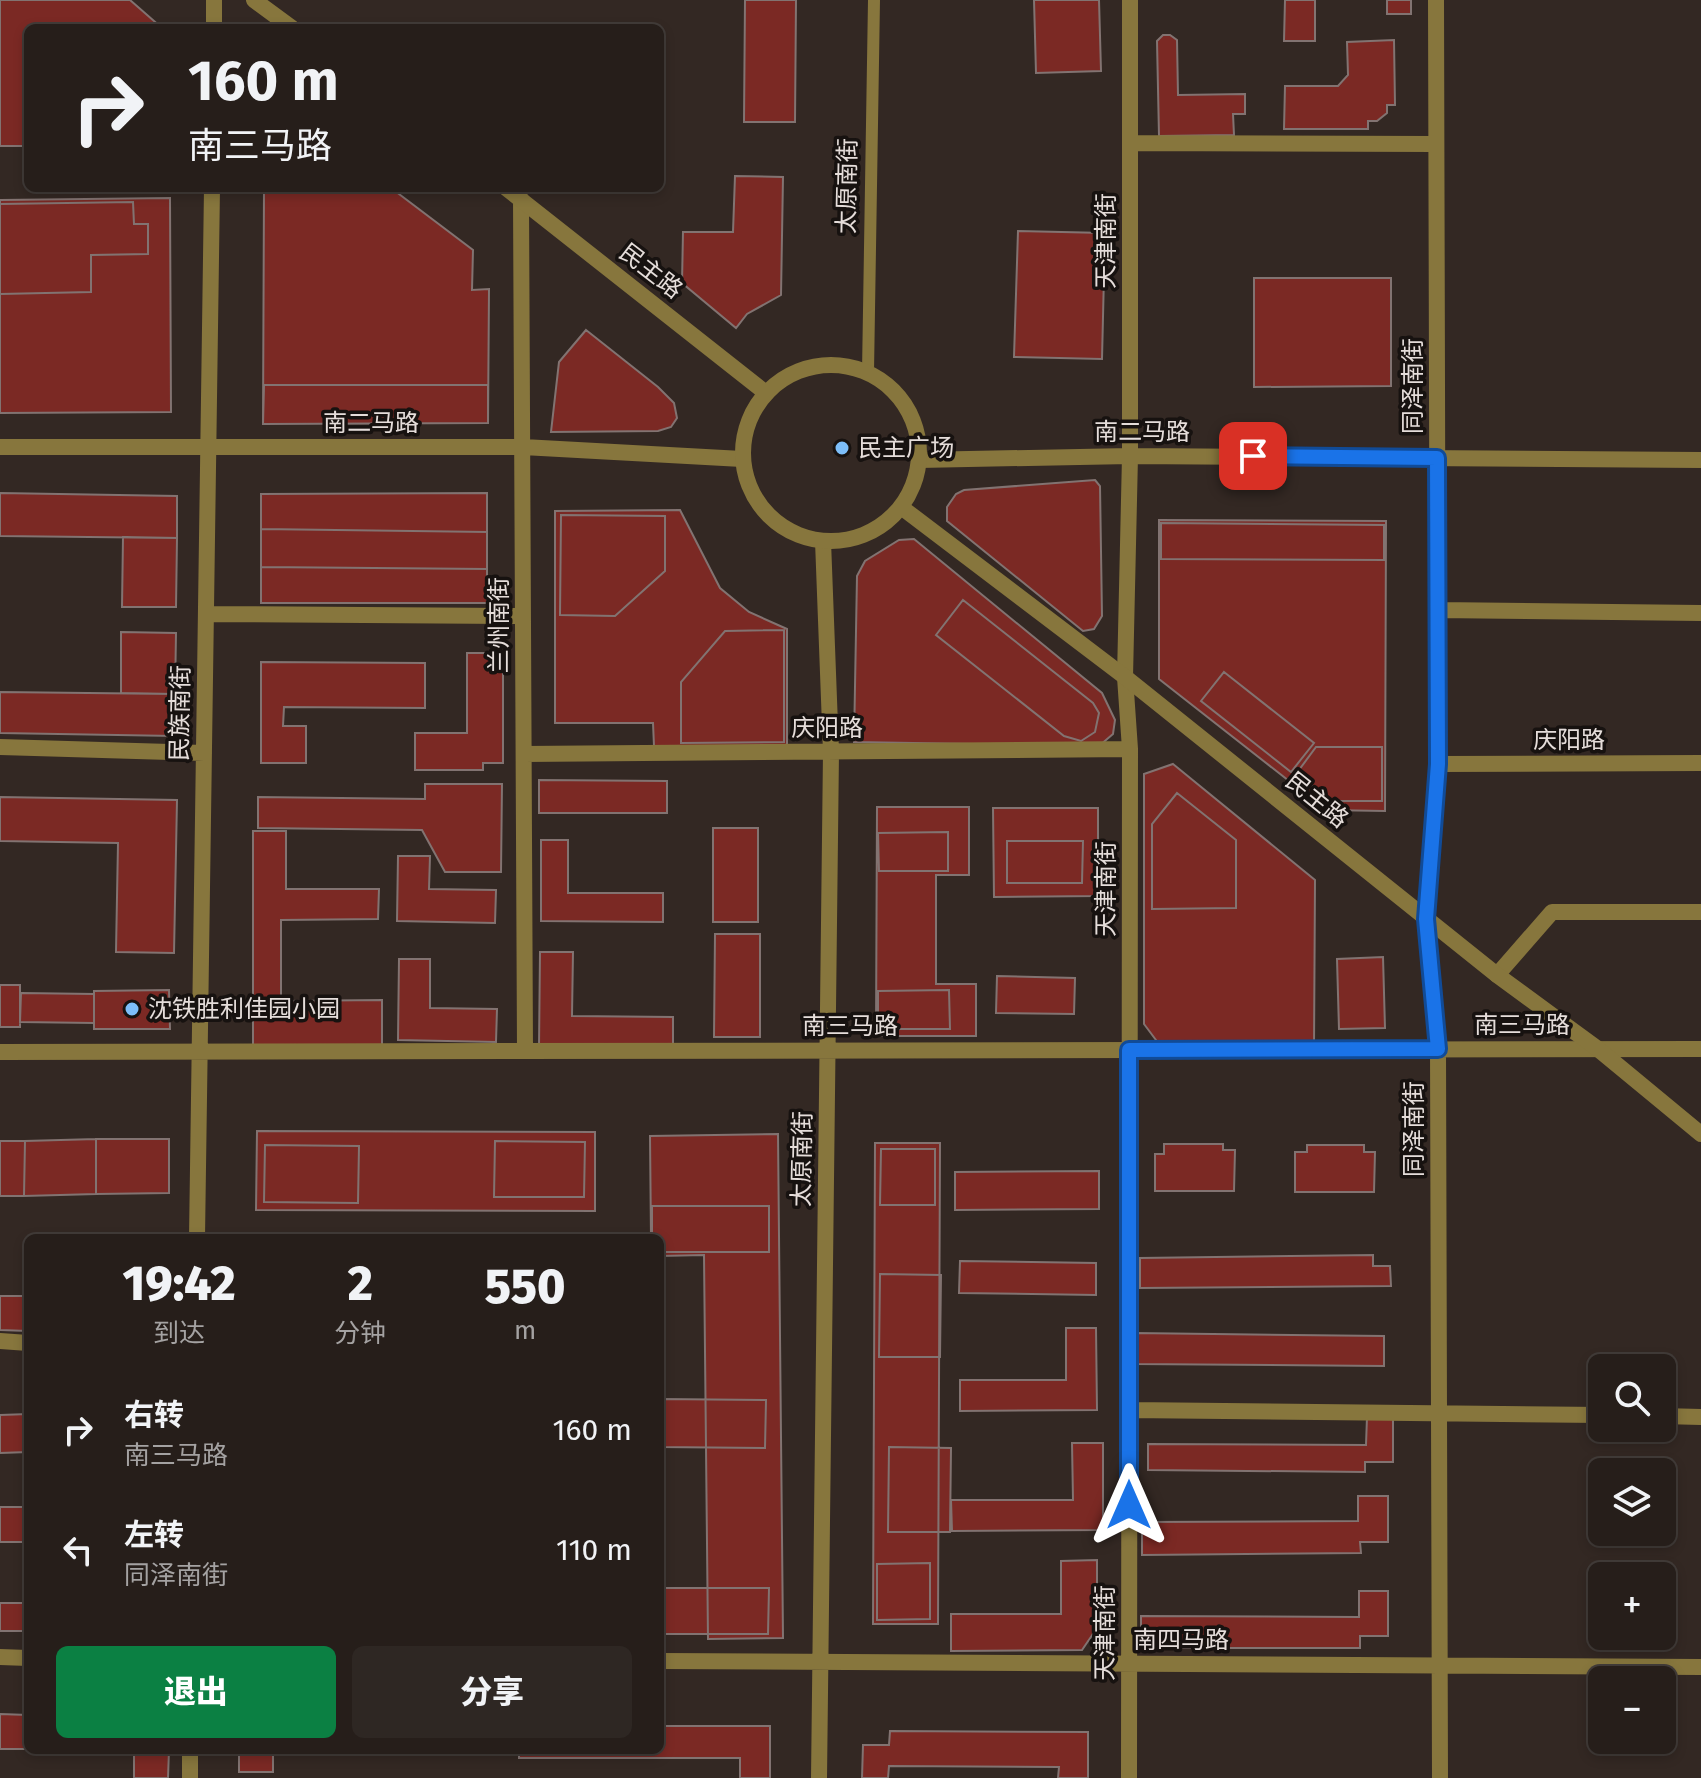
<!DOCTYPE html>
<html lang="zh">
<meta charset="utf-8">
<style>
body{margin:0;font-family:"Fira Sans","Noto Sans SC",sans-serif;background:#2e2723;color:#f1f3f6;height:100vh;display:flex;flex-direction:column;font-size:30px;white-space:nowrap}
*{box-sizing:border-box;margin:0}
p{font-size:26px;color:#a4a2a2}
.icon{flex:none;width:44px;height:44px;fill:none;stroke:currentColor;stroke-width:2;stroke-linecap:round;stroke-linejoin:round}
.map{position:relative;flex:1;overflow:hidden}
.drawer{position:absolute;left:24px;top:1234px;width:640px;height:520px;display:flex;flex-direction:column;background:#261e1a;border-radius:12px;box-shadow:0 4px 12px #0003,0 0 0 2px #423c39}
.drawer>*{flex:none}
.guide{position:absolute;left:24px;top:24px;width:640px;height:168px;border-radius:12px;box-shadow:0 4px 12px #0003,0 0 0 2px #423c39;background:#261e1a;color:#f1f3f6;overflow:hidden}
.controls{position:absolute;left:1588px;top:1354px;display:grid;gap:16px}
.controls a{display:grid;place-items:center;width:88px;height:88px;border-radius:12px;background:#261e1a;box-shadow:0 4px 12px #0003,0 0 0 2px #423c39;font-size:40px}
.pin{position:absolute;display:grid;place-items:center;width:68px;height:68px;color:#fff;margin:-34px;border-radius:16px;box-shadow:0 4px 12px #0006}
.me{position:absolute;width:88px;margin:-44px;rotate:0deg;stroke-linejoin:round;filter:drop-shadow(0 0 6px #0008)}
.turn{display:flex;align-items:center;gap:28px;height:168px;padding:0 32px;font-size:36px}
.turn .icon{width:104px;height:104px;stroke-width:2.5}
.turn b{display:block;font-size:56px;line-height:68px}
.eta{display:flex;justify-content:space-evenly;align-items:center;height:136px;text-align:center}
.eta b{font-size:48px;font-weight:800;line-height:56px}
.action{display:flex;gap:16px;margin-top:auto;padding:16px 32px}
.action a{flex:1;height:92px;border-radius:12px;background:#0b8043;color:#fff;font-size:32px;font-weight:800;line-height:92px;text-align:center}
.action a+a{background:#2e2723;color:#f1f3f6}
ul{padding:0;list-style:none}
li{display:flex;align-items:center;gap:24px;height:120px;padding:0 32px}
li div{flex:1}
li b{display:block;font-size:30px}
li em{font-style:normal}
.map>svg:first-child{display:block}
.building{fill:#7b2924;stroke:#827371;stroke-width:2}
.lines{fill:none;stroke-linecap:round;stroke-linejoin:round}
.pedestrian{stroke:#87763d;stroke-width:12}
.minor{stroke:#87763d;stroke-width:16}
.tertiary{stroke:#87763d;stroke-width:16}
.route-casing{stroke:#114b97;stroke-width:20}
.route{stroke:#1a73e8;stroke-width:14}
.poi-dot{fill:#7dbef9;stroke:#171210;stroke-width:3}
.labels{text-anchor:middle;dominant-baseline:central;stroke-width:7;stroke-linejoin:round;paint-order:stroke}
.street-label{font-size:24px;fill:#e5ddda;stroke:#171210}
.poi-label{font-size:24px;fill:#e5ddda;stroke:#171210;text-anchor:start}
</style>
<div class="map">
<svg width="1701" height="1778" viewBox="0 0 1701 1778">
<rect width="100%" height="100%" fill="#332823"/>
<path class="building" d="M0,0h130l32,28h-134v118h-28z
M745,0h51l-1,122h-51z
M1034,0h65l2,71 -65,2z
M1285,0h30v41h-31z
M1387,0h24v14h-24z
M1163,35h7l7,5 1,55 67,-1v20h-12l1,21 -75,1 -2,-95z
M1394,40l1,65h-8v8l-10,8h-9v8h-84l1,-43h53l10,-11 -1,-33z
M735,176l48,1 -2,118 -34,19 -11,14 -54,-45 1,-51h50z
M264,188h127l82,62 -1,40 17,-1 -1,134 -225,1z
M170,198l1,214 -171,1v-213z
M133,202l1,22h14v30l-57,1v37l-91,2v-90z
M1018,231l87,2 -3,126 -88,-2z
M1254,278h137v108l-137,1z
M586,330l72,57 16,16 3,15 -6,9 -13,4 -107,1 8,-70z
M264,385h224v38l-225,1z
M1095,480l5,6 2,130 -8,13 -11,2 -136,-110v-14l9,-13 8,-4z
M0,493l177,3v42l-177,-2z
M487,493v39l-226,-3v-35z
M487,493v110h-226v-109z
M680,510l40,78 29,24 38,17v117h-133l-1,-23h-98v-212z
M561,515l104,1v55l-50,45 -55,-1z
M1159,520l227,1 -1,290 -59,-1 -167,-131z
M1161,523l223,2v35l-223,-1z
M123,537l54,1 -1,69h-54z
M914,539l188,154 13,27 -2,14 -14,12 -245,-4 3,-166 8,-15 34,-21z
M261,567l226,2v34h-226z
M963,600l130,103 6,10 -4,19 -14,9 -17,-5 -128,-101z
M784,630v112l-103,1v-61l44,-51z
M121,632l55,1 -1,61 -54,-1z
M467,653h36v110h-20v7h-68v-37h52z
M261,662l164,1v45l-141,-1 -1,19h23v37h-45z
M1224,672l90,71 -23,29 -90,-71z
M0,692l175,2v42l-175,-3z
M1316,747h66v54h-49l-37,-27z
M1173,764l142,116 -1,168h-152l-18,-24v-250z
M539,780l128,1v32h-128z
M425,784h77l-1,88h-56l-23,-42 -164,-2v-31l167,2z
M1177,793l59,47v68l-84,1v-85z
M0,797l177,3 -3,153 -58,-1 2,-109 -118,-2z
M877,807h92v68h-33v109h40v52h-100z
M993,808h105v88l-104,1z
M713,828h45v94h-45z
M253,831h33v58h93l-1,30 -97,1v81l101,-1v48h-129z
M948,832v39h-69l-1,-38z
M541,840h27v53h95v29l-122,-1z
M1007,841h76l-1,42h-75z
M398,856h32l-1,33 67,1 -1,33 -98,-2z
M715,934h45v103h-46z
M540,952h33l-1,64 101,1v31h-134z
M1383,957l2,71 -46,1 -2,-70z
M399,959h31v49l67,1 -1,33 -98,-2z
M997,976l78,2 -1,36 -78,-1z
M0,985h20v42h-20z
M169,990l1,39h-76v-38z
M949,990l1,39h-72v-38z
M21,993l73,1v29l-74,-1z
M257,1131l338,1v79l-339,-1z
M778,1134l5,504 -75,1 -4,-384 -44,1v-18h-9l-1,-102z
M96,1139h73v54l-73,1z
M96,1139v55l-72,2 1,-55z
M0,1141h25l-1,55h-24z
M495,1141l90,1 -1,55h-90z
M875,1143h65l-2,481h-65z
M1164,1144h59v6h12l-1,41h-79v-37h9z
M265,1145l94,1 -1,57 -94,-1z
M1307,1145h57v7h11l-1,40h-79v-40h12z
M881,1149h54v56h-55z
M1099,1171v38l-144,1v-38z
M652,1206h117v46h-109v-14h-8z
M1373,1255v11h17l1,20 -251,2v-30z
M960,1261l136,2v32l-137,-2z
M880,1274l61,1 -1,82h-61z
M0,1296h28v35l-28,-1z
M1066,1328h30l1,82 -137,1v-31h106z
M1134,1333l250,3v30l-251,-2z
M660,1399l106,1 -1,48 -105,-1z
M28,1414v38l-28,1v-38z
M1367,1417h26v45h-28v10l-217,-2v-26l218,1z
M1072,1443h31v87l-151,1 -1,-31h122z
M889,1447l62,1 -1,84h-62z
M1358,1496h30v46h-28l1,11 -219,2v-33l216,-1z
M0,1507h28v35h-28z
M1097,1560v68l-15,22 -131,1v-37h110v-53z
M930,1563v56l-53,1v-56z
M660,1588h109l-1,46h-108z
M1359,1591h29v45h-28v12h-219v-32l218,1z
M0,1603h28v28h-28z
M0,1714l28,1v34h-28z
M660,1726h110v52h-30v-20h-221v-8h141z
M890,1731l198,1v46h-30l1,-11 -170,-1 -1,12h-26l1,-33h26z
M134,1750h35l-1,28h-34z
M239,1750h34v22h-34z"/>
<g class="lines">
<path class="pedestrian" d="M868,372l6,-372"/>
<path class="minor" d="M1436,0l2,764 -12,155 12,130 2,729
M214,28v-28
M1130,143l306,1
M521,199l4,852
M0,447h523l219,12
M919,460l211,-4 571,4
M1437,610l264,3
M206,614l317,2
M0,747l204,6
M524,754l606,-5
M1438,764l263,-1
M1497,975l55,-63h149
M0,1052l1701,-3
M197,1238l15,-1050
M0,1341l28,2
M1129,1410l473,5
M1662,1416l39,1
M0,1657l28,1
M660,1661l1041,6
M190,1778v-28
M819,1778l12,-1026 -8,-211
M1129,1778l1,-1029 -5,-72 5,-221v-456"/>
<path class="tertiary" d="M254,0l38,28
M506,188l260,205
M743 453a88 88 0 1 1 176 0a88 88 0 1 1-176 0Z
M901,507l224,170 372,298 101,74 103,85"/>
</g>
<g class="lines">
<g class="route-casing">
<path id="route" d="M1129,1505v-455l309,-1 -12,-130 12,-155 -1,-306 -184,-2"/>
</g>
<use href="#route" class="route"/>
</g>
<g class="poi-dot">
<circle cx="842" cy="448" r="8"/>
<circle cx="132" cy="1009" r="8"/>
</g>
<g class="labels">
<g class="street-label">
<text transform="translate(847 186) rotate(-89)">太原南街</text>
<text transform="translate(1106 241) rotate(-90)">天津南街</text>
<text transform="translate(651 271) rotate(38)">民主路</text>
<text transform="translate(1413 386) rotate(-90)">同泽南街</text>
<text x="371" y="423">南二马路</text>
<text x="1142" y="432">南二马路</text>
<text transform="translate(499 625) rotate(-90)">兰州南街</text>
<text transform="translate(180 713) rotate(-89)">民族南街</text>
<text x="827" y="728">庆阳路</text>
<text x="1569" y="740">庆阳路</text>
<text transform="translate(1317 800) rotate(39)">民主路</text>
<text transform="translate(1106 889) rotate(-90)">天津南街</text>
<text x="1522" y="1025">南三马路</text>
<text x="850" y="1026">南三马路</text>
<text transform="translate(1414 1129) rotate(-90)">同泽南街</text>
<text transform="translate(802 1159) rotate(-89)">太原南街</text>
<text transform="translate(1105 1633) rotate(-90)">天津南街</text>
<text x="1181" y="1640">南四马路</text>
</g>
<g class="poi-label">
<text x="858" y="448">民主广场</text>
<text x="148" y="1009">沈铁胜利佳园小园</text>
</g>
</g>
</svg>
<div class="controls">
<a><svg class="icon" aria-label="search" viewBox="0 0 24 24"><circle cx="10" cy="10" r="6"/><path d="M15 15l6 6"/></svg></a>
<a><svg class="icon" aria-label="layers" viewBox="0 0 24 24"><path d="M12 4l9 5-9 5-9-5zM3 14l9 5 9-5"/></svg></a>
<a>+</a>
<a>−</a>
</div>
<div class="pin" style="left:1253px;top:456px;background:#d93025"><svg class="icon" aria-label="arrive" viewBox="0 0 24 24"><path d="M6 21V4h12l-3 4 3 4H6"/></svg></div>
<svg class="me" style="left:1129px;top:1505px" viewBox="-20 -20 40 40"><path d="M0-17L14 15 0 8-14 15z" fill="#1a73e8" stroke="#fff" stroke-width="4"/></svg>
<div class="guide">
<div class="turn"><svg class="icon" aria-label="right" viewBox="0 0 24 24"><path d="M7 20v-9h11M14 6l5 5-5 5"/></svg><div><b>160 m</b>南三马路</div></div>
</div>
<section class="drawer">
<div class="eta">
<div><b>19:42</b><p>到达</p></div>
<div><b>2</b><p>分钟</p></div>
<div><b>550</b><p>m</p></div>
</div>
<ul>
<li><svg class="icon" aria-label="right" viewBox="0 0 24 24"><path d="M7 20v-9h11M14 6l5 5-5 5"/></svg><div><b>右转</b><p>南三马路</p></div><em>160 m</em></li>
<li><svg class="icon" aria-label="left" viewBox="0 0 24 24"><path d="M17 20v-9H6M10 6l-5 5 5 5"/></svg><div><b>左转</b><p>同泽南街</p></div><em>110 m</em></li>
</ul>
<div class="action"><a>退出</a><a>分享</a></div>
</section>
</div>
